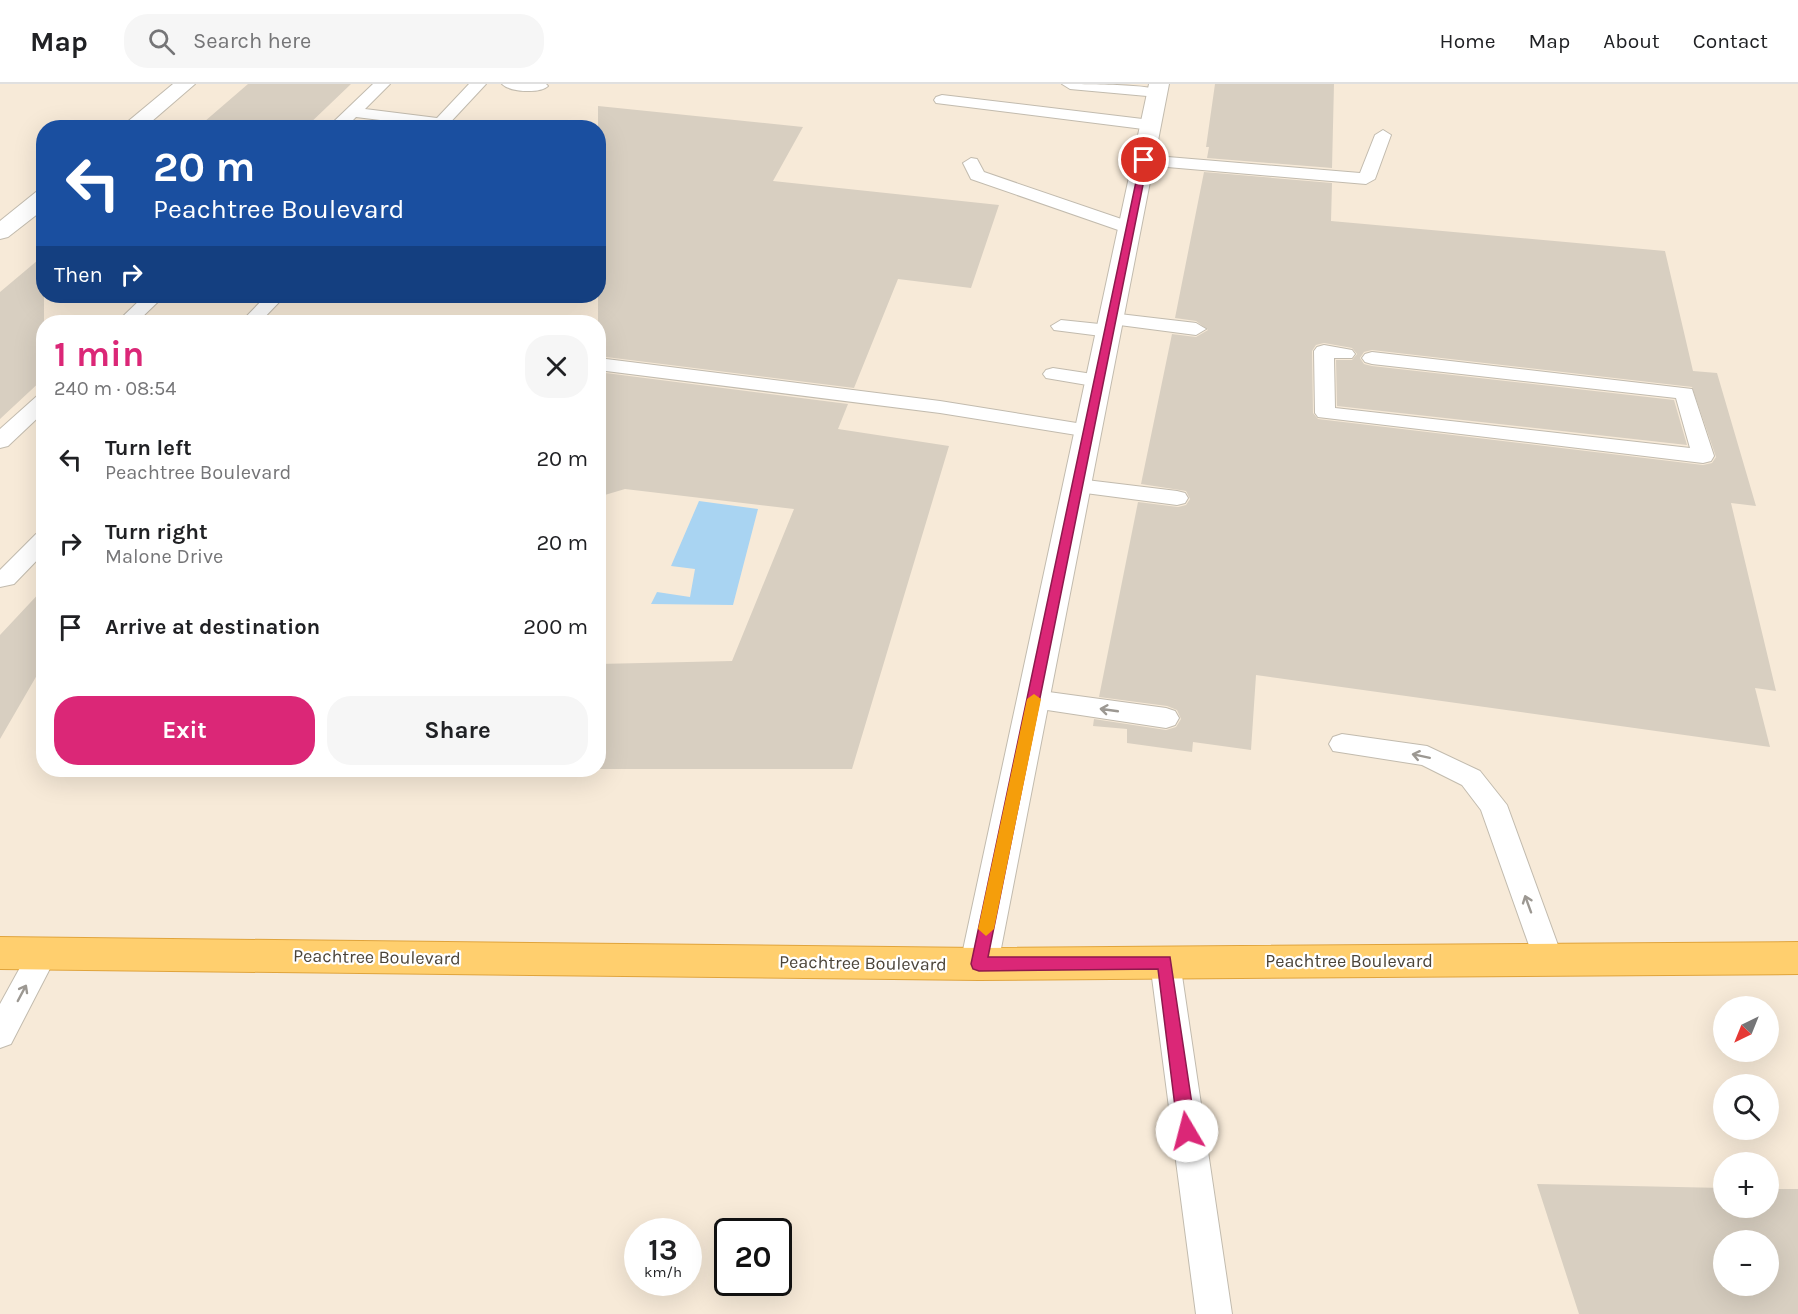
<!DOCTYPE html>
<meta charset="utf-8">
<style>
body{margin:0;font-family:Karla,sans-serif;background:#f6f6f6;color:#202124;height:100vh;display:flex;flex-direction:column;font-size:22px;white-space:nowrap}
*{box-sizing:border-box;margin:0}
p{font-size:20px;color:#757577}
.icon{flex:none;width:33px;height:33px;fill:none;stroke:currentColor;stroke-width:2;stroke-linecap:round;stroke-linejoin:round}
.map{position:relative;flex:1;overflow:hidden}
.panel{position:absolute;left:36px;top:231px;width:570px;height:462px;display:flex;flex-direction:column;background:#fff;border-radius:24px;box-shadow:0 6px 24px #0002}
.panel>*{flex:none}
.top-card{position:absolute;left:36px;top:36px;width:570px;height:183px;border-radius:24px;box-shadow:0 6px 24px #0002;background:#1a4fa0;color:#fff;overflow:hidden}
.needle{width:39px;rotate:223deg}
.fabs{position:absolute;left:1713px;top:912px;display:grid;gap:12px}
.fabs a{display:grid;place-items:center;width:66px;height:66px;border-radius:50%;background:#fff;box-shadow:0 6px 24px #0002;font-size:30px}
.speed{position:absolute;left:624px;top:1134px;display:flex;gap:12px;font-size:30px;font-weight:700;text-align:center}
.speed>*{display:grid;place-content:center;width:78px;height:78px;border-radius:50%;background:#fff;box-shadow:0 6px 24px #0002;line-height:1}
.speed small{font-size:15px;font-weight:400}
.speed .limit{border:3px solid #111;border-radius:9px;background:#fff;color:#111}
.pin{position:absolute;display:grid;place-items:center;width:51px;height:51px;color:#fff;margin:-26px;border:3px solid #fff;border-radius:50%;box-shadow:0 2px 6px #0007}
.me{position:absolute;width:66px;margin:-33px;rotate:352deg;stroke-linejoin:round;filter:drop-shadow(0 0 4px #0008)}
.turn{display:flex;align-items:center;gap:21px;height:126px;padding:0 18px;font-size:27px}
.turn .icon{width:78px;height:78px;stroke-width:2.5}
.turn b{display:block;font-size:42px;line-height:51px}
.then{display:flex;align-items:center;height:57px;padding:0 18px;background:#0003;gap:12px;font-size:22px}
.round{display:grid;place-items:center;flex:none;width:63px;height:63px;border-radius:24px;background:#f6f6f6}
.summary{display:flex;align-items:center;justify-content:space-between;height:102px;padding:0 18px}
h1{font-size:36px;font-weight:700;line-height:45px;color:#db2777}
.cta{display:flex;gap:12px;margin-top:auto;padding:12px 18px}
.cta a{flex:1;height:69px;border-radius:24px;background:#db2777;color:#fff;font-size:24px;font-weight:700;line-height:69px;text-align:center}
.cta a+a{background:#f6f6f6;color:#202124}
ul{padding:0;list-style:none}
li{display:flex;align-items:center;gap:18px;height:84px;padding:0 18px}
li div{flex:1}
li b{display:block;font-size:22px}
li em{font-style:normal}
header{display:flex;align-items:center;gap:36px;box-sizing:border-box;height:84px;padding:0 30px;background:#fff;border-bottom:2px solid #e0e0e0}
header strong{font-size:28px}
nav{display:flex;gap:33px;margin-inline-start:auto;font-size:21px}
.search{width:420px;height:54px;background:#f6f6f6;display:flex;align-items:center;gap:15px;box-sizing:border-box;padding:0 21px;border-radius:24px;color:#757577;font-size:22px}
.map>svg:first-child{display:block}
.commercial{fill:#f7ead8;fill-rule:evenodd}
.water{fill:#a9d4f2}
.building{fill:#d8cfc1;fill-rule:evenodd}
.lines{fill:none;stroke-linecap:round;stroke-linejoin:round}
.lane-casing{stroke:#c2bbae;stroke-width:2}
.street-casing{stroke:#c2bbae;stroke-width:2}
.highway-casing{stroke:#e0a43c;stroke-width:2}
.lane{fill:#fff;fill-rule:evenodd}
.street{fill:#fff;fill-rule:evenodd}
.highway{fill:#ffcf6e;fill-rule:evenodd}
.oneway{stroke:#9c9892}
.route{fill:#db2777;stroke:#8e194d;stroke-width:1.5}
.slow{fill:#f59e0b}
.labels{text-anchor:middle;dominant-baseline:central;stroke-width:4.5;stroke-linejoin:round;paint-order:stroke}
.street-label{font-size:18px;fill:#4b4439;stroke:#fff}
</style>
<header>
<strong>Map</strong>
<div class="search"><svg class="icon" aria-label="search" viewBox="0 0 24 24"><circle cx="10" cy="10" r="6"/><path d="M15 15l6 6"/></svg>Search here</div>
<nav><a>Home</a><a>Map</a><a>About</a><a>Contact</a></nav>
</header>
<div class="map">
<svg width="1798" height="1230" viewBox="0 0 1798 1230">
<rect width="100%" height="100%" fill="#f6f3ec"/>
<path class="commercial" d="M0,0h1798v1230h-1798zM44,44h554v168h-554zM44,238h554v448h-554zM1724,922h44v46h-44zM1724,1000h44v46h-44zM1724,1078h44v46h-44zM638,1148h50v50h-50zM728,1148h50v50h-50zM1724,1156h44v46h-44z"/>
<path class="water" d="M699,417l59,8 -25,96 -82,-1 6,-12 33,5 5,-28 -24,-3z"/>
<path class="building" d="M248,0h103l-46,44h-108z
M1215,0h119l-2,84 -125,-10 2,-11h-3z
M598,22l205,21 -30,54 226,24 -28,83 -73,-9 -44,109 -256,-32z
M1204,88l128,11 -1,38 334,30 28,120 24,2 39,133 -25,-3 45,188 -21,-3 15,59 -514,-72 -5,75 -58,-8 -1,10 -65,-9v-14l-34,-3 1,-7 72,11 10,-3 5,-8 -4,-9 -10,-4 -68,-9 39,-195 40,5 8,-2 4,-6 -4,-8 -45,-7 31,-150 24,3 12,-7 -12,-9 -21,-3zM1324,259l28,5 5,6 -5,6h-16l1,46 350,39 -13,-45 -302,-34 -8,-2 -4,-6 4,-6 8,-2 320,37 24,70 -4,6 -9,2 -385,-46 -5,-6 -1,-62 4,-6z
M44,171v123l-44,41v-127z
M598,288l250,32 -10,25 111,17 -97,323h-254v-105l134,-3 62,-152 -169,-20 -27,8z
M44,504v75l-44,76v-104z
M1537,1100l187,4v20h44v-19h30v125h-219zM1724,1156h44v46h-44z"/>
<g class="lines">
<g class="lane-casing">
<path id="lane" d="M373,0h17l-25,25 72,9 32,-34h17l-41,44 -89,-11 -11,11h-18z
M502,0h44l2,2c-8,8 -38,6 -46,-2z
M1062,0c19,0 93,0 104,8l-8,5 -88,-8z
M942,11l209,25 8,5 -8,5 -215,-27 -2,-3 2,-3z
M1383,46l8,5 -16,44 -9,5 -222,-19 -8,-5 8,-5 216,18 15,-38z
M971,74l6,1 7,13 152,52 3,4 -3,4h-12l-153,-53 -8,-16z
M144,212h20l-27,26h-20z
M266,212h19l-25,26h-19z
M1111,229l85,10 10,6 -10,6 -92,-12 -3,-4 3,-4z
M1061,236l48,5 10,6 -10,6 -55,-7 -3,-4z
M1324,261l28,5 3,4 -3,4h-18l1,50 355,40 -14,-50 -304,-34 -7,-2 -3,-4 3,-4 7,-2 320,37 22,67 -3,5 -8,2 -385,-46 -3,-4 -1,-62 3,-4z
M598,274l342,43 149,24 7,1 4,5 -4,5 -7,1 -149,-24 -342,-43z
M1053,284l46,7 7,2 3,4 -3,4 -7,2 -53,-9 -3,-4 3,-4z
M44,310v18l-36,34 -8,2v-19l37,-33z
M1078,395l99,12 8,2 3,5 -3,5 -8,2 -107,-14 -3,-5 3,-5z
M44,448v21l-30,31 -14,3v-17l36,-36z
M1034,606l132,18 9,3 4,7 -4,7 -9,3 -132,-20 -9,-2 -4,-7 4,-7z
M1342,650l85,12 53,25 27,34 56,154 -4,9 -11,4 -11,-4 -56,-158 -19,-25 -40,-20 -89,-14 -4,-7 4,-7z
M43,856l10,4 5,9 -47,91 -11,4v-44l33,-60z
M1165,865l11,4 4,9 52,352h-36l-46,-352 4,-9z"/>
</g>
<g class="street-casing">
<path id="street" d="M173,0h22l-51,44h-24z
M1149,0h20l-171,880 -5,12 -14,4 -14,-4 -5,-12z
M44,106v19l-36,28 -8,2v-18l36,-29z"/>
</g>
<g class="highway-casing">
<path id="highway" d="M0,853l979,11 819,-6v32l-819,6 -979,-11z"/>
</g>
<use href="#lane" class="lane"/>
<use href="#street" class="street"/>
<use href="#highway" class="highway"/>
</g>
<defs><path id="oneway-shaft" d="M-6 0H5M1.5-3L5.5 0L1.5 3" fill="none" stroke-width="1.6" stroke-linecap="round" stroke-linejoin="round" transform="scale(1.5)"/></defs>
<g class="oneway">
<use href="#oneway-shaft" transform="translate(1109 626) rotate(-172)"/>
<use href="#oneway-shaft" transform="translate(1421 672) rotate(-168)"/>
<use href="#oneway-shaft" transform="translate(1528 820) rotate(-110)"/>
<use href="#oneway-shaft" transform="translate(22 909) rotate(-62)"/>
</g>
<path class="route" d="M1141,74l7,2 -160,797h182l26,174 -3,5 -6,3 -6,-3 -3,-5 -20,-162 -179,2 -6,-2 -2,-5z"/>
<path class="slow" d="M1034,610l7,5 -47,230 -8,7 -8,-7 49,-230z"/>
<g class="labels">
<g class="street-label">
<text transform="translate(377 873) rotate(1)">Peachtree Boulevard</text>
<text x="1349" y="877">Peachtree Boulevard</text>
<text transform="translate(863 879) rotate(1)">Peachtree Boulevard</text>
</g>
</g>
</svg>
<div class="fabs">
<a><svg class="needle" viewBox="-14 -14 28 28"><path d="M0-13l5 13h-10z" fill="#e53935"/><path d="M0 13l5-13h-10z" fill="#757577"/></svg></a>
<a><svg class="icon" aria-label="search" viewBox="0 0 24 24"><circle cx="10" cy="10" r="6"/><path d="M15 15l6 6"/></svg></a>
<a>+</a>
<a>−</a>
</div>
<div class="speed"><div>13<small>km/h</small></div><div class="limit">20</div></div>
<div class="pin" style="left:1144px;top:76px;background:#d93025"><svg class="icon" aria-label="arrive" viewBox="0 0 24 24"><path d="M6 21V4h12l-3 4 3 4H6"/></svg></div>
<svg class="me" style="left:1187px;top:1047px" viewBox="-20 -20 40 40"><circle r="19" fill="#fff"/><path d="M0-13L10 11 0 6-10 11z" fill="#db2777"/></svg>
<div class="top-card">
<div class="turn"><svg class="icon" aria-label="left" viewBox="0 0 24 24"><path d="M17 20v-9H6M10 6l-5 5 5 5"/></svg><div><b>20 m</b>Peachtree Boulevard</div></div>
<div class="then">Then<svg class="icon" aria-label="right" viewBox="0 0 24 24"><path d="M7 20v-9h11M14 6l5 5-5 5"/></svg></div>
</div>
<section class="panel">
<div class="summary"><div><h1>1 min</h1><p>240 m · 08:54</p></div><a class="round"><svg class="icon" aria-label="close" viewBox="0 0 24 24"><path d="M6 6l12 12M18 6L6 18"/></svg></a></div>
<ul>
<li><svg class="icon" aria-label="left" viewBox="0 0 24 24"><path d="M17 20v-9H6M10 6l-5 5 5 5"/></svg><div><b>Turn left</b><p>Peachtree Boulevard</p></div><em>20 m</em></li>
<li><svg class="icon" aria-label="right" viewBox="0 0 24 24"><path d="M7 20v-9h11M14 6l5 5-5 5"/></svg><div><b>Turn right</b><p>Malone Drive</p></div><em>20 m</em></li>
<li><svg class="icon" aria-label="arrive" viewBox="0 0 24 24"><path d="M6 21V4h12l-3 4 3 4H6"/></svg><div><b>Arrive at destination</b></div><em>200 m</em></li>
</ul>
<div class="cta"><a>Exit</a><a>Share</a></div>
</section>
</div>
